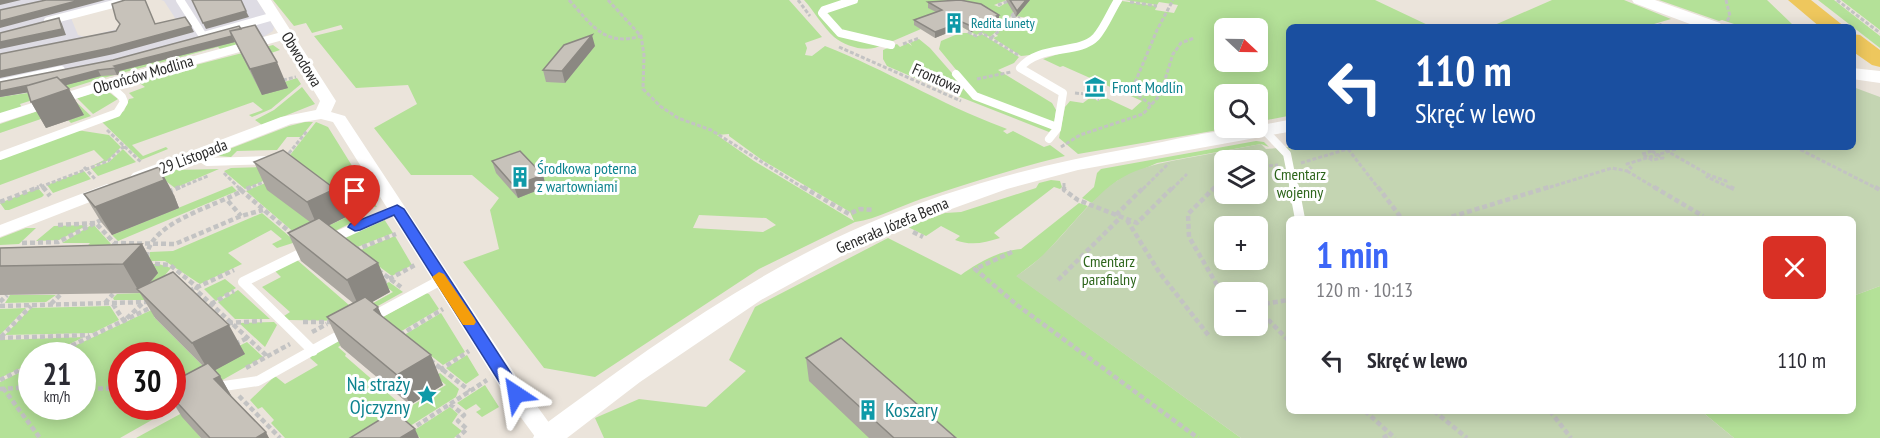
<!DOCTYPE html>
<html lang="pl">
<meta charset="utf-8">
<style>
body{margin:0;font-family:"PT Sans Narrow",sans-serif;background:#f7f7f7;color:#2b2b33;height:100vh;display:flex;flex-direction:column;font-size:22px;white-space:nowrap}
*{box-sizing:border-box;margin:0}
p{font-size:20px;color:#7c7c81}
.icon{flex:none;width:33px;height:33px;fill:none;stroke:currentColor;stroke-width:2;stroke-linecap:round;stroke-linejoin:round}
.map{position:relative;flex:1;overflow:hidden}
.panel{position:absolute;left:1286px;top:216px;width:570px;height:198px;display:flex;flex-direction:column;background:#fff;border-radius:9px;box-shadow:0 3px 15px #0003}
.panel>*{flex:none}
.banner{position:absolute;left:1286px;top:24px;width:570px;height:126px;border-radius:9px;box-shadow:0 3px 15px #0003;background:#1a4fa0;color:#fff;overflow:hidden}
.needle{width:39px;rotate:112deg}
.buttons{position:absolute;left:1214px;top:18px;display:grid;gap:12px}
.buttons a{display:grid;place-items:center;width:54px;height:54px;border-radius:9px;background:#fff;box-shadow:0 3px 15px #0003;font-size:30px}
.speed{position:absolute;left:18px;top:342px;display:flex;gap:12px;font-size:30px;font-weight:700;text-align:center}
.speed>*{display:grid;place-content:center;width:78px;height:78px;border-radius:50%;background:#fff;box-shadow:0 3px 15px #0003;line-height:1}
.speed small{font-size:15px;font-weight:400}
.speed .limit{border:9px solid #d22;background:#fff;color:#111}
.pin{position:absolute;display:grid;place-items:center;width:51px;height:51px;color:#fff;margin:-62px -26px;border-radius:50% 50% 50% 0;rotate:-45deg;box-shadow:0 0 6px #0007}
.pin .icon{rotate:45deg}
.me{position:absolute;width:66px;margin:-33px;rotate:327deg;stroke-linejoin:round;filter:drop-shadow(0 0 4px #0008)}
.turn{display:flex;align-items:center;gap:21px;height:126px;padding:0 30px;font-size:27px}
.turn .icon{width:78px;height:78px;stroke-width:2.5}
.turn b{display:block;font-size:42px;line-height:51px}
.round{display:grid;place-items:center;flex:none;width:63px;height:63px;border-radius:9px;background:#f7f7f7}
.overview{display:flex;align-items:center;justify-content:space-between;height:102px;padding:0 30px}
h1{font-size:36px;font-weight:700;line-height:45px;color:#3c66f7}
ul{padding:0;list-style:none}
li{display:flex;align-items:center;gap:18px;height:84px;padding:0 30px}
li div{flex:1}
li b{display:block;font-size:22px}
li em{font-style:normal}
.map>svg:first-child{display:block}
.industrial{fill:#dedce4}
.green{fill:#b4e198;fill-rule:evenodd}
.cemetery{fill:#c4d5b2;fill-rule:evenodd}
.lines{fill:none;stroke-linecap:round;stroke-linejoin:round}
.path-far1{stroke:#c3c3c3;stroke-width:3;stroke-dasharray:4 2;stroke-linecap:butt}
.path{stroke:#c3c3c3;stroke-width:4.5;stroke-dasharray:5 3;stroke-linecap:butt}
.service-far1{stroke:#fff;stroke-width:8}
.service{stroke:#fff;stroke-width:10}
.minor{fill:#fff;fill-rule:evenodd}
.tertiary{fill:#fff;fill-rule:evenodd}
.primary{fill:#eec75d;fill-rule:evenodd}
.wall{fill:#aba7a0}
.shaded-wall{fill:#8b8882}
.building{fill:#c7c2ba;stroke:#8b8882;stroke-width:1.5}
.route{fill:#3c66f7;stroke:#2742a1;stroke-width:1.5}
.slow{fill:#f59e0b}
.labels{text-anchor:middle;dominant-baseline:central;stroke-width:6;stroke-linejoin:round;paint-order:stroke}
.far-culture-label{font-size:14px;fill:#0d838f;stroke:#fff;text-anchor:start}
.street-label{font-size:16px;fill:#292929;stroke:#fff}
.culture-label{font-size:16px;fill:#0d838f;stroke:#fff;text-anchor:start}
.park-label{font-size:16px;fill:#2d651b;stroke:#fff}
.near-culture-label{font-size:20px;fill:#0d838f;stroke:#fff;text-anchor:end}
</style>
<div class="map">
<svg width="1880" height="438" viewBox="0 0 1880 438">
<rect width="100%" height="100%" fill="#ebe4db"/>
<path class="industrial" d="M0,0h143l-72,18 7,17 7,2 33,-8 59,-8 -13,-20 -3,-1h96l17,27 -1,4 -13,8h-15l-218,54 -27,4z"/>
<path class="green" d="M273,0h516l33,37 -17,6 2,5 -2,7 7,1 13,-10c60,23 115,58 177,81l5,2 -4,2 4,3 6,-3 31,16 6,-2 15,11c-49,12 -96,27 -144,43 -21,7 -44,20 -66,23l-96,47 -164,108 -51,-9 -81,-106 36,-13 -9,-39 9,-12 -27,-23h-61l-37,-47 43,-24 -9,-19 -52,3 -42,-52 29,-7 -2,-4 -29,8 -6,-10 -12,3zM729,134v2l33,24 88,52 4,9 -100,-60 -37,-26zM699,215l67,3 10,7 -13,7 -70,-4z
M804,0h45l-26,9 15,24 45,11c-14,10 -36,3 -49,-7 -11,-10 -20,-26 -30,-37z
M856,0h151l-13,5 5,2 10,-6 6,8 -7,12 -18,16 -8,-4 -6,2 -34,-20 -27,10 6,4 -28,12 -42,-5 -18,-12 -7,-12z
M1030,0h85c-6,11 -13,27 -22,36 -10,10 -58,19 -72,20l-28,-18 5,-2 -2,-2 17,-17 6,2 -3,3 7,1 6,-5 -15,-2 3,-7z
M1125,0h250l57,27h-144v89l-31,6v-28h-33v34h6l-152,26 -19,-16 6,-31 5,-6 13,2 8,-6 7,4 6,-4 28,13 10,-9 -79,-35 -3,1 -17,-8 44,-14 11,-7 24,-37 35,5 -2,4 19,3 4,-8 -19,-3 -2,3zM1224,28h33v34h-33z
M1552,0h72l47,19 -27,8h-154z
M1659,0h108l25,24 -4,3h-53l-3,-1 2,-2 -12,-4 -3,1z
M1818,0h16l46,36v12z
M1841,0h39v30z
M960,33h9l6,4 7,-3 37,23 -5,6 -16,7 54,33 4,7 -2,14 -78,-30 -37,-45 2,-8z
M245,38l3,5 -27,7 -3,-3 -122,33 -76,24 2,4 -22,6v-17l28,-4z
M919,39l11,9 42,48 80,33 -3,3 -99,-39 -63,-27 -4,-7v-9l14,-6 3,3 8,-4 4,3 -2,-3z
M273,45l7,5 -12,4 16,28 13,-4 4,6 -30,25 -19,8 -3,-2 14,-5 -10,-8 -121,43 11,11 23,-9 2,2 -27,11 -39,-38 22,-11 5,-12 5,-1 -5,-5 16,-6 -7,-5 -19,6 3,-4z
M302,87l13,17 -53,21 -7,-5 19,-10z
M99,91l11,2 8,6 -25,15 -16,-16z
M73,99l18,17 -20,7 -3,-3 16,-5 -8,-8 -76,26v-9z
M305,122h8l-12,15h-14l-10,13 -40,1 -6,6 -12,-1v-3l70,-27z
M316,122l12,5 31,50 -30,11 -46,-24z
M77,130l32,5 12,12 -14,14 -17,6 14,-7 -10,-10 -94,35v-28z
M1256,141l8,1 5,5 -8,-3 -104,19 -40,18 -25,22 -10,-5 12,-11 3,-14 4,-4z
M123,149l13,13 -38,14 -7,-8 18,-6z
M291,166l2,2 -48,21 -21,-18 7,-3z
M219,169l-44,19 -16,-12 16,-6z
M296,170l23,60 28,-13 -7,-6 7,-3 14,10 -44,22 -13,1 -58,-50z
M84,171l7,8 -38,14 -6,-8z
M360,179l17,28 -24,-2 -21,-15z
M1051,180l9,1 2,6 -2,2 -6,-2 -60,46 6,5c-16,5 -29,8 -45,2l5,-4 -19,-10 -15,10 -18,-9 37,-14 16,-1 75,-24 3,-5z
M232,186l5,5 -119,50 -6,-6z
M38,188l6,7 -2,2 -33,13h-4l-5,-7z
M1079,203l9,3 -45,50 -26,20 224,162h-637l-9,-20 44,-19 67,8 40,-36 -17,-11 26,-53 133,-69 73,37c16,-12 40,-25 60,-26z
M262,213l34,29 -19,6 -5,-4 10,-5 -11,-9 -43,23 14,11 -42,20 -35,-23h-16l1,-9 23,-1z
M384,219l9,14 -38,15 -15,-11z
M93,224l18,20 -8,7 -21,1 8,-9h-28z
M88,225l-29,15 -23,1 18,-15z
M26,228h10l-17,16 -19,1v-7z
M395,236l17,29 -20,11 -34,-25z
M296,259l61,53 36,-20 -9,-7 5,-3 14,10 -52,29 -62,-1 -5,-4 6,-4 -28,-25 19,-10 -6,-6z
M159,264l12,4 -27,32h-30l-1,-2 4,-4 24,-1 -141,-26z
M225,279l11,9 -20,13 -12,-12z
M1880,286v152h-146l-33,-27h151l1,-115z
M238,290l32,29h-35l-17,-17z
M190,292l-36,25 56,56 27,-26 10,-5 16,15 -143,81h-120v-56l31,-15 1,39h50v-50l-27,-1zM122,356h50v50h-50z
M426,293l3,1 10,15 -39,23 -17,-15z
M10,295h46l-10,7 -41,1z
M110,306l9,14 -26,13 -88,2 26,-27z
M26,308l-26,27v-26z
M441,313l24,39 -22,13 -39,-30z
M274,322l3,3 -12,22 -26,-24z
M367,324h13l-42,23 8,7 -1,2 61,53 40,-24 -11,-9 5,-3 19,16 -3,8 -65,41h-106l-14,-15 3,-3 -12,-13 -4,2 -8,-9 25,-24 10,8 33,-19 -8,-7 2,-3z
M84,337l-37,18 -15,1 -1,7 -31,15v-38z
M467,355l12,20 -13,9 -20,-16z
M485,385l14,22 -17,10 -6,-5 5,-3 -5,-5 -10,6 -9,-7z
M217,394l-34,22 18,22h-65z
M450,407l8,7 -6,9 10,8 -8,7h-34l-7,-7z"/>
<path class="cemetery" d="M1853,87l27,10v189l-27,10 -1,-77h-564v192h413l33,27h-493l-225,-162c36,-22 57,-58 89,-86 26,-23 56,-27 88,-33 23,-4 45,-9 68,-13l5,5 22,-2h564zM1224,160h33v34h-33zM1224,226h33v34h-33zM1224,292h33v34h-33z"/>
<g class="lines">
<path class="path-far1" d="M569,0c23,25 35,47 72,36
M608,0l33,36 3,19 -1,34 17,17 18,12 33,12 94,59
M798,0l12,16
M1726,0l4,16 -3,5
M1837,0l43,33
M1130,2l27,4
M998,5l11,-4
M1012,16l8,2
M1652,27l11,-3
M968,32l8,4 6,-3 36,22
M991,38l18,-16 6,-12
M903,44l16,-6
M839,47l122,54
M977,79l34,-7
M283,80l13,-3
M1075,93l10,1 14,6
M1151,105l-13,-10 -4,-10 23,-55 16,-30
M107,130l34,32
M1061,147l19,-12 63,-21 17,-19 13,-41 8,-11 13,-5
M1660,147l49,28 17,6v3
M1795,147l83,42
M1348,149l31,40
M1652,151l11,7 -11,2 -10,-6z
M285,158l22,-27
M1301,163l50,-15
M84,167l11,12
M1257,167l21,-2
M1627,171l30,18
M224,173l16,16
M1709,175l-2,2 26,12
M1064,183v6
M40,184l4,5
M35,189l73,-28 16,-15
M176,189l32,-13
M247,189l19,-8
M332,189l27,-10
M1143,189l26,-26
M1172,189l15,-15
M1213,189l11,-11
M1544,189l68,-21 15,3 4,-3 -4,-4 56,-17"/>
<path class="path" d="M43,187l7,9
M251,187l-9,4 50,43
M803,187l46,27 11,-5 14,1
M1064,187v3l14,10 59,23 36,-36
M1215,187l-27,27 1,23 35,60
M1378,187l24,32
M1654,187l49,29
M1730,187l4,2
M1875,187l5,3
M329,190l7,-3
M168,192l12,-5
M335,196l23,16
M228,201l13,15
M0,202l39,-15
M1116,215l28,-28
M1444,219l105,-32
M1127,220l32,52 50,64
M58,225l38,-2 18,20 61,1 66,-28 22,-6
M913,232l10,5
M22,243l36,-1 45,-23
M355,250l41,-16
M1012,252l-37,17 42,36 181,133
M147,257c1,-34 69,-51 95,-66l-4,-4
M147,263l23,2 27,22 -1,3 71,66
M378,270l23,17
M1058,280l63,-63
M382,283l33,-18
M189,291l45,-21
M0,302l7,-7
M105,303l8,-9
M51,304l9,-9
M113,304l11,17 19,-18
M211,304l23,-13
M1257,305l31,-5
M0,306l148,-4
M1257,308l31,32
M303,322h31
M228,323l34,-2
M312,332l15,-8
M400,335l43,-26
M1,337l30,-31
M0,338l89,-3
M235,344l12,-6
M50,356l102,-49
M430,360l40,31
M246,368l44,-24
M440,370l29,-19
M0,380l32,-16
M3,388l37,50
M82,388l40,1
M0,389l32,-2
M239,396l41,42
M450,404l14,11 -6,6 9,8 -10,9
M1365,411l30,27
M1434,411l33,27
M1550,411l21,27
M410,430l77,-50
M1383,438l7,-4"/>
<path class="service-far1" d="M180,0l23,36 71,-20
M854,0l-30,10 -2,3 18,20 51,12
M48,21l81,-21
M956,74l19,22 82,31
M0,83l61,-13
M1265,131l22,23 7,35
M1049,139l8,-10 6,-36 -43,-25c19,-24 59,-13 76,-31 9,-10 15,-26 22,-37
M196,155l11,7 62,-2
M0,156l117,-43 7,-11 -2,-5 -14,-13"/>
<path class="service" d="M1294,187l6,32
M331,239l66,-30
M308,250l-65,32 70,69
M372,317l69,-37
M216,390l8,-4 34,-5 89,-50"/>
<path class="minor" d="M257,0h14l65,101 -5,11 14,4 179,272 36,50h-24l-28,-38 -175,-278 -12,-3 -30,5 -146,57h-12l-3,-4 3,-4 148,-56 35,-7 4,-9 -37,-61 -170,47 -113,36v-10l103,-32 175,-48z
M107,184l6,1 3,4 -3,4 -113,44v-12z"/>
<path class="tertiary" d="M1632,0h23l65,23 3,4h-25l-64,-24z
M1852,68l28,3v12l-28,-4z
M1288,120v12l-210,38 -71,19 -125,45 -121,66 -121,82 -73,56h-34l4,-8c103,-76 211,-155 330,-206 85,-36 174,-60 265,-76 38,-7 87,-20 125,-20v-2z"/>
<path class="primary" d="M1788,0h23l34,27h-25z
M1852,34l8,1 20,15v17l-8,-2 -20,-14z"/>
</g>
<path class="wall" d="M1006,0h24l-14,17z
M928,2l71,19 -28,11 -9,-5 -27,11 -21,-13v-5l22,-8 -8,-4z
M239,26l49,62 -26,7 -27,-53 -116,29 1,3 -3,1 -16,1 -35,9 18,30 -38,13 -15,-26 -3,-10 -28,5v-15l113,-22z
M595,46l-30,37 -19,-1 -3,-12z
M492,161l51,14 3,12 -28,11 -22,-25z
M254,162l81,27 11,28 -18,9 50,37 12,29 -18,10 11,15 60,68 -33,20 -69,-58 -14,-30 26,-14 -52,-42 -13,-28 22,-11 -43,-32z
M84,194l90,1 5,13 -67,27 -11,-13z
M142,244l16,29 -8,10 95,71 -30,16 5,6 12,21 37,41h-68l-19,-21 -10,-16v-19l31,-16 -48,-48 -15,-25 -140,2v-47z
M806,358l150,80h-87l-60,-57z"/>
<path class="shaded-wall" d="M0,0h21l-21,5z
M80,0h25l-105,28v-7z
M1026,0h4l-14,17 1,-6z
M246,11l3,6 -43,12 -3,-6z
M999,15v6l-28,11v-6z
M59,18l3,6 4,11 -66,14v-7z
M962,22v5l-27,11v-6z
M191,26l3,6 -80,22 -114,24v-7z
M592,35l3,11 -30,37 -3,-12z
M232,36l3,6 -116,29 1,3 -3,1 -3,-6v-3z
M277,62l11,26 -26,7 -12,-26z
M98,70l3,6 -42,11 10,2 15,26 -38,13 -15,-26 23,-21z
M32,85l4,6 -36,6v-6z
M159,167l15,28 5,13 -67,27 -17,-28z
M543,175l3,12 -28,11 -4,-12z
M335,189l11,28 -27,13 -12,-28z
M142,244l16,29 -17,19 -3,-2 -15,-26z
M378,263l12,29 -30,17 -13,-29z
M378,307l13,30 -17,-27z
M229,325l16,29 -35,19 -18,-30z
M431,355l12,30 -33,20 -13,-30z
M220,376l17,30 -23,-27z
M415,429l4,9h-19z
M266,432l3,6h-13z"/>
<path class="building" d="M46,0h34l-80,21v-11z
M125,0h20l10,24 30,-7 6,9 -81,22 -110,23v-17l116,-23 4,-7 -4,-5 -4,-15z
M192,0h49l5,11 -43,12z
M960,0l21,4 18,11 -28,11 -9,-4 -27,10 -21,-12 28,-10 -14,-8z
M1010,0h16l-9,11z
M59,18l3,11 -62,13v-9z
M255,25l22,37 -27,7 -20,-38z
M239,26l2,3 -11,2 2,5 -118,30 3,2 -19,2 -38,10 -3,-3 -28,8 -29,6v-9l113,-22z
M592,35l-30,36 -19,-1 21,-25z
M57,77l12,12 -38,13 -5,-16z
M283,150l52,39 -28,13 -53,-40z
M520,151l23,24 -29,11 -22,-25z
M159,167l5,13 -69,27 -11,-13z
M319,218l59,45 -31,17 -59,-47z
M142,244l-19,20 -123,2v-18z
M173,272l56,53 -37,18 -55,-54z
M365,297l13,10 -4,3 57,45 -34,20 -70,-58z
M841,338l115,100h-62l-88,-80z
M208,363l12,13 -6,3 52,53 -10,6h-46l-38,-41v-15z
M394,411l21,18 -15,9h-50z"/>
<path class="route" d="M397,205l7,4 118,181 2,4 -2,5h-12l-116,-184 -34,15 -5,1 -7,-4 2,-3z"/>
<path class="slow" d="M439,272l5,2 30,44 2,4 -2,3h-11l-31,-48z"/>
<defs>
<g id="building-bare" transform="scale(1.62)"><path d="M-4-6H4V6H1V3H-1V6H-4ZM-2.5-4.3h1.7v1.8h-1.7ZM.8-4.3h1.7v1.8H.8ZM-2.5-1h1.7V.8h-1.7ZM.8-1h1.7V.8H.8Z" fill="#0f9aa8" stroke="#fff" stroke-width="2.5" paint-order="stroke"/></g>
<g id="museum-bare" transform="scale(1.62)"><path d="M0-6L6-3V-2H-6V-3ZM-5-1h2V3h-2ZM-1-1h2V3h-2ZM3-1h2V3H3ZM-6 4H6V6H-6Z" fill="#0f9aa8" stroke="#fff" stroke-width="2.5" paint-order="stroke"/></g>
<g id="sight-bare" transform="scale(1.62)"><path d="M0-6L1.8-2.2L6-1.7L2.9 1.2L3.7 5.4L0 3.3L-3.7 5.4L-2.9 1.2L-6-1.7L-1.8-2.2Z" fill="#0f9aa8" stroke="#fff" stroke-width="2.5" paint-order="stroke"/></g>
</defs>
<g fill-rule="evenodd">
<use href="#building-bare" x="954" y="23"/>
<use href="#museum-bare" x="1095" y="87"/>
<use href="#building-bare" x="520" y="177"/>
<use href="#sight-bare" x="427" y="395"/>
<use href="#building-bare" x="868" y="410"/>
</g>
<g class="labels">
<g class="far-culture-label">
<text x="971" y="23">Redita lunety</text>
</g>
<g class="street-label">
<text transform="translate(302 59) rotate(58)">Obwodowa</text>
<text transform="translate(143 74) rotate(-16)">Obrońców Modlina</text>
<text transform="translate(937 78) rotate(24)">Frontowa</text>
<text transform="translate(193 156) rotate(-21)">29 Listopada</text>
<text transform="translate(892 225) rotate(-23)">Generała Józefa Bema</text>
</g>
<g class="culture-label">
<text x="1112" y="87">Front Modlin</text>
<text x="537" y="168">Środkowa poterna<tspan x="537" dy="18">z wartowniami</tspan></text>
</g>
<g class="park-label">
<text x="1300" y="174">Cmentarz<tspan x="1300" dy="18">wojenny</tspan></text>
<text x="1109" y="261">Cmentarz<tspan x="1109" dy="18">parafialny</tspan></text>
</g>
<g class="near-culture-label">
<text x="410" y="384">Na straży<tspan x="410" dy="23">Ojczyzny</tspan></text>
<text x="885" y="410" text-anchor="start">Koszary</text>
</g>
</g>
</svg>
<div class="buttons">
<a><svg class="needle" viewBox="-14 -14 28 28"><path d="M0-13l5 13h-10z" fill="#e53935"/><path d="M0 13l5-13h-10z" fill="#7c7c81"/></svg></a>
<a><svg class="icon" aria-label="search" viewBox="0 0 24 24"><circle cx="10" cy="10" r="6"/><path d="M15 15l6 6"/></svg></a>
<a><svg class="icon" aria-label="layers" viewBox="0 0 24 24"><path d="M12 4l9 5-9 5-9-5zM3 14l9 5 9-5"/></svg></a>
<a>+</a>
<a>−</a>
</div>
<div class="speed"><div>21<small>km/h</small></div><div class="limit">30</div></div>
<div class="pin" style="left:355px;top:227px;background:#d93025"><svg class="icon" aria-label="arrive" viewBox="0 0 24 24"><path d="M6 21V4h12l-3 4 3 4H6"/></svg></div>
<svg class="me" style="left:516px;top:394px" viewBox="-20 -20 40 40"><path d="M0-17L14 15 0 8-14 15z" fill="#3c66f7" stroke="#fff" stroke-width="4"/></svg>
<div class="banner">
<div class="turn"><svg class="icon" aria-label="left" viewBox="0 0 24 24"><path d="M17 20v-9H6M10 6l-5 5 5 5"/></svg><div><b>110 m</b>Skręć w lewo</div></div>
</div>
<section class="panel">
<div class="overview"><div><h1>1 min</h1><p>120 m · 10:13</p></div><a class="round" style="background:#d93025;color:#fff"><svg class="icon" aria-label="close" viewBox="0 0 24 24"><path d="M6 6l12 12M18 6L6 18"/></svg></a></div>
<ul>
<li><svg class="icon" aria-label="left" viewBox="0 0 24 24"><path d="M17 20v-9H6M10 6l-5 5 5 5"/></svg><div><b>Skręć w lewo</b></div><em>110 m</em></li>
</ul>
</section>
</div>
